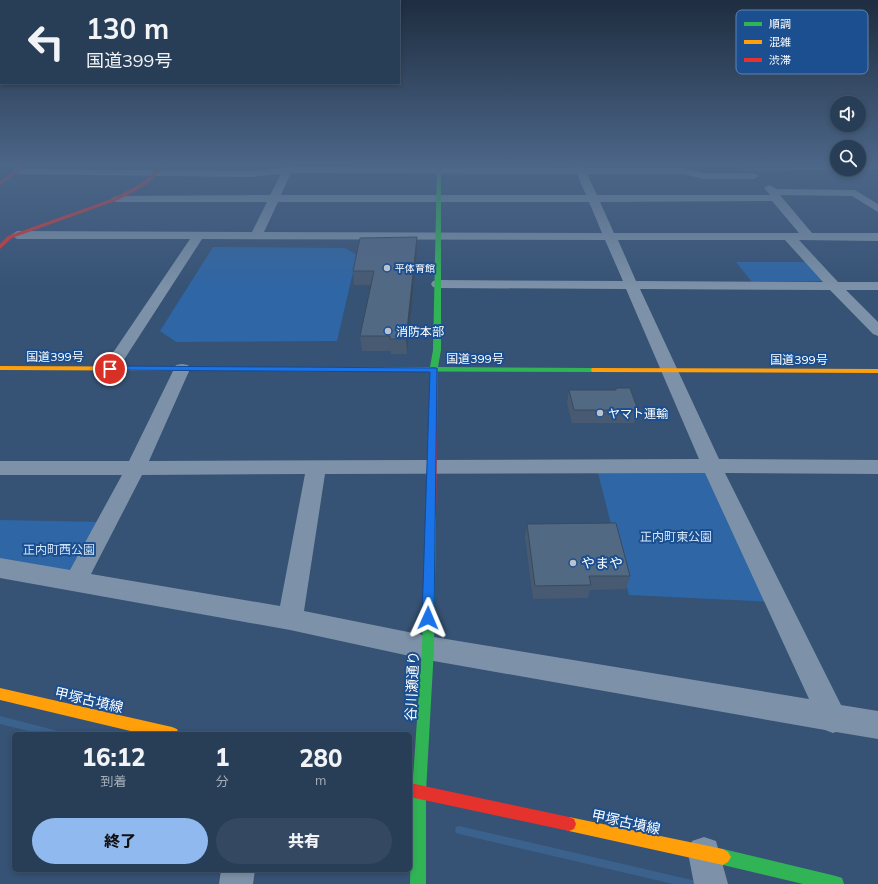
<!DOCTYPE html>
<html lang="ja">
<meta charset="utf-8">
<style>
body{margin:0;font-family:Mulish,"Noto Sans JP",sans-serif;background:#344961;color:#f1f3f6;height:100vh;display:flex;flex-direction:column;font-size:15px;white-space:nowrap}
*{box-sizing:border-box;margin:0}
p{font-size:13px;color:#a5aeba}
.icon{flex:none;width:22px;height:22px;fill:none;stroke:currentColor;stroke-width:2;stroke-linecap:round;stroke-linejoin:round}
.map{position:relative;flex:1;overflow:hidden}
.details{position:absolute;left:12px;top:732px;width:400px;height:140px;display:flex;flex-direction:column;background:#283e57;border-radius:6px;box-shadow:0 2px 6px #0003,0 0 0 1px #44576d}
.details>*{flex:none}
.banner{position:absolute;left:0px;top:0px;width:400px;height:84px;box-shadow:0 2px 6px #0003,0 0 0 1px #44576d;background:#283e57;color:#f1f3f6;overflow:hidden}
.tools{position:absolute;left:830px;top:96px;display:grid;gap:8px}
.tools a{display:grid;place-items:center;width:36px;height:36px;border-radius:50%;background:#283e57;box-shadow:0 2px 6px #0003,0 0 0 1px #44576d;font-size:20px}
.pin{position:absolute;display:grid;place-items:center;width:34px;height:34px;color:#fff;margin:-17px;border:2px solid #fff;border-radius:50%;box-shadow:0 1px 4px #0007}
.me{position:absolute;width:44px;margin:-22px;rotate:1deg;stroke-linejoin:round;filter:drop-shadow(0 0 3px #0008)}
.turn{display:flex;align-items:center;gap:14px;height:84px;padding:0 20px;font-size:18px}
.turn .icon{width:52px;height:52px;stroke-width:2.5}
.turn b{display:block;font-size:28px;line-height:34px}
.eta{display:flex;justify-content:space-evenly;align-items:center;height:68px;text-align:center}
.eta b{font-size:24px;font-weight:800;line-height:28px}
.cta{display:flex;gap:8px;margin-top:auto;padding:8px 20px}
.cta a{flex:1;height:46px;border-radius:24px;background:#90b9f0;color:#111;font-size:16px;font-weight:800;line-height:46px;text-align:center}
.cta a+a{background:#344961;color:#f1f3f6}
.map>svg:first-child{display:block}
.green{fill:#2f66a5}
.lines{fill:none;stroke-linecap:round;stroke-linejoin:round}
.stream{fill:#3b618d;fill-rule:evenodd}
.street{fill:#7d92a8;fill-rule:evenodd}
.fast{fill:#30b455;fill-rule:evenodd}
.slow{fill:#ff9f0a;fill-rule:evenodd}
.jam{fill:#e5322d;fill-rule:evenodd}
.wall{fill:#475a72}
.shaded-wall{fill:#394a5c}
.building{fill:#526984;stroke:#394a5c}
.route{fill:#1a73e8;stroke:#114b97}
.poi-dot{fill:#b9c2ce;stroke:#1b4f8f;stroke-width:1.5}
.labels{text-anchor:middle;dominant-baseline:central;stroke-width:4;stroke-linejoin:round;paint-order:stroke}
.far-poi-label{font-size:10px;fill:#fff;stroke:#1b4f8f;text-anchor:start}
.poi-label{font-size:12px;fill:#fff;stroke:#1b4f8f;text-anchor:start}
.street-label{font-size:12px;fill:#fff;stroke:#1b4f8f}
.park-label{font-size:12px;fill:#cfe3fa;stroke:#1b4f8f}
.near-poi-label{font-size:14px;fill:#fff;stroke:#1b4f8f;text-anchor:start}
.near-street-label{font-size:14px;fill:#fff;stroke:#1b4f8f}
.key{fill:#1b4f8f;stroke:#5f84b1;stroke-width:1}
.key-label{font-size:11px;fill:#fff}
</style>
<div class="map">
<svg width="878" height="884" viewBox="0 0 878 884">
<rect width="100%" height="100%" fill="#365274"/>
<path class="green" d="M213,247l132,1 12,7 -20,86 -161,1 -16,-11z
M736,262h71l18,18 -3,1 -70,1z
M711,467l63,135 -145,-7 -32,-126z
M0,520l104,2 -29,58 -75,-13z"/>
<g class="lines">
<path class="stream" d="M0,716l54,14 3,1 1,3h-18l-40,-10z
M459,826l233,54 3,1 1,3h-23l-214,-50 -3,-1 -1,-3 1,-3z"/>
<path class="street" d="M285,165h10l-1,2 280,1 -1,-3h10l1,3h100l19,5h51l5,3 -5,3h-51l-19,-5h-97l10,21h173l-6,-7 5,-3 8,4 78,1 23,14v8l-26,-16 -72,-1 32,38h66v8l-79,-1 39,42h40v8h-32l32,32v14l-5,-2 -43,-44 -190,-1 79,170 159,1v14l-153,-1 116,232 37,6v28l-42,-7 -3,1 -8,-3 -397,-70 -138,-30 -290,-52v-20l70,12 52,-95h-122v-14h129l45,-92 2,-4 6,-1 6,1 2,4 -41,92 550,-2 -73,-170 -188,-1 -5,-1 -2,-3 2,-3 5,-1 185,1 -18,-41 -403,-1 -84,130 -2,4 -6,1 -6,-1 -2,-4 88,-130h-173l-6,-4 6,-4 235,1 15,-30h-151l-5,-3 5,-3 154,-1 11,-21 -31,3 -232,-3 -5,-3 1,-2 236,2 34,-3zM291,173l286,1 9,21h-305zM772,201l27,32h-185l-14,-31zM278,202h311l13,31 -338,-1zM618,240h167l38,42 -187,-1zM705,473l104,226 -381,-63 -124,-25 21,-137zM305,474l-25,132 -189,-32 51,-99z
M704,837l12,4 12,43h-34l-6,-31 4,-12z
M221,870h34l-2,14h-34z"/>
<path class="fast" d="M437,165h4v185l-3,17 157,1h3l1,2 -1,2 -367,-1 -1,-2 4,-2h196l3,-17z
M738,165h5l4,4 90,-2v2h2l-93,2z
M859,167h19v2h-21h2z
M431,511l4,1 1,3 -2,133 -8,144v92h-16l2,-92 10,-144 4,-133 1,-3z
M723,849l113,27 6,2 2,6h-41l-80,-19 -5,-3 -3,-5 3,-5z"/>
<path class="slow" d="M0,366l234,1 4,2 -4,2 -234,-1z
M592,368l286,1v4l-283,-1h-3l-1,-2z
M0,688l172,39 5,2 2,5h-36l-143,-34z
M569,817l154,32 5,3 3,5 -3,5 -5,3 -154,-34 -5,-2 -2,-5 2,-5z"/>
<path class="jam" d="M23,165h5l-28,20v-3z
M162,165h5l-21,20 -28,15 -106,38 -12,11v-5l8,-8 106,-38 28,-15z
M431,367h3l4,2 -2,146 -1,3 -4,1 -4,-1 -1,-3z
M410,783l159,34 5,2 2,5 -2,5 -5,2 -159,-34z"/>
</g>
<path class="wall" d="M417,237v13l-10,104h-16v-3h-29l-2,-15 11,-51h-17l-1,-14z
M616,388l22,22 -4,13h-62l-5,-20 2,-13h46z
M527,524l103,52 -4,13 -36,1 -2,8 -55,1 -8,-62z"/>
<path class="shaded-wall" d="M417,237v13l-10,104 -1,-15z"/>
<path class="building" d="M417,237l-11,102h-16v-3h-30l14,-65h-21l7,-33z
M616,388h14l8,22h-64l-5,-20h47z
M616,523l14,53h-41l2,9 -56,1 -8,-62z"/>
<linearGradient id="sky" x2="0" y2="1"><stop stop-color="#1e2d40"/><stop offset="0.57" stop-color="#4c6688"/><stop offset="1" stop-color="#4c6688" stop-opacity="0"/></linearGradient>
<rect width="878" height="289" fill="url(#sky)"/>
<path class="route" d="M110,366l327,2 -3,250 -2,3 -4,2 -4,-2 -2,-3 8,-246 -323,-2 -1,-1z"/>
<g class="poi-dot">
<circle cx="387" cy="268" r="4"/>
<circle cx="388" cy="331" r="4"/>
<circle cx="600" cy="413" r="4"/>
<circle cx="573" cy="563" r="4"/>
</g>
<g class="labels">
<g class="far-poi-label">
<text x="395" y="268">平体育館</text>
</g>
<g class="poi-label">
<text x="396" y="331">消防本部</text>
<text x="608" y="413">ヤマト運輸</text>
</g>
<g class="street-label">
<text x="55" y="356">国道399号</text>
<text x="475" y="358">国道399号</text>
<text x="799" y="359">国道399号</text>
</g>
<g class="park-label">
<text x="676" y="536">正内町東公園</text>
<text x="59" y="549">正内町西公園</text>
</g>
<g class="near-poi-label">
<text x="581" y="563">やまや</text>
</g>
<g class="near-street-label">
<text transform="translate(412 686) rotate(-87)">谷川瀬通り</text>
<text transform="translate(89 700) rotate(13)">甲塚古墳線</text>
<text transform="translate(626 822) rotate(12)">甲塚古墳線</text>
</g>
</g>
<rect x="736" y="10" width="132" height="64" rx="6" class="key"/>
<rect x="744" y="22" width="18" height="4" fill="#30b455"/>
<rect x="744" y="40" width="18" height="4" fill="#ff9f0a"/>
<rect x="744" y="58" width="18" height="4" fill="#e5322d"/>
<g class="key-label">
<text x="769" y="28">順調</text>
<text x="769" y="46">混雑</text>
<text x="769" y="64">渋滞</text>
</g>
</svg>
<div class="tools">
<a><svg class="icon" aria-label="sound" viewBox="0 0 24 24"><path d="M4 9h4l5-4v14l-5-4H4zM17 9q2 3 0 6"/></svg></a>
<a><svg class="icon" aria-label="search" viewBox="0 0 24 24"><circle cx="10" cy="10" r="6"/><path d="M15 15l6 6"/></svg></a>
</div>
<div class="pin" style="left:110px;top:369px;background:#d93025"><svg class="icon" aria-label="arrive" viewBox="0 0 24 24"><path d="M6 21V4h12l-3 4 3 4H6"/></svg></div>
<svg class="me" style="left:428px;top:618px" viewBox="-20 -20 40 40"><path d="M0-17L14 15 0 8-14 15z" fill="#1a73e8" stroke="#fff" stroke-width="4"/></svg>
<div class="banner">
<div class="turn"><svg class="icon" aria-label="left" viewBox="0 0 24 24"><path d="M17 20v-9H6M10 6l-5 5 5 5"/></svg><div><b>130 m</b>国道399号</div></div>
</div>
<section class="details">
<div class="eta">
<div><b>16:12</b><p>到着</p></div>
<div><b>1</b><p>分</p></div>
<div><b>280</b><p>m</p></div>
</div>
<div class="cta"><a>終了</a><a>共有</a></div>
</section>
</div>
